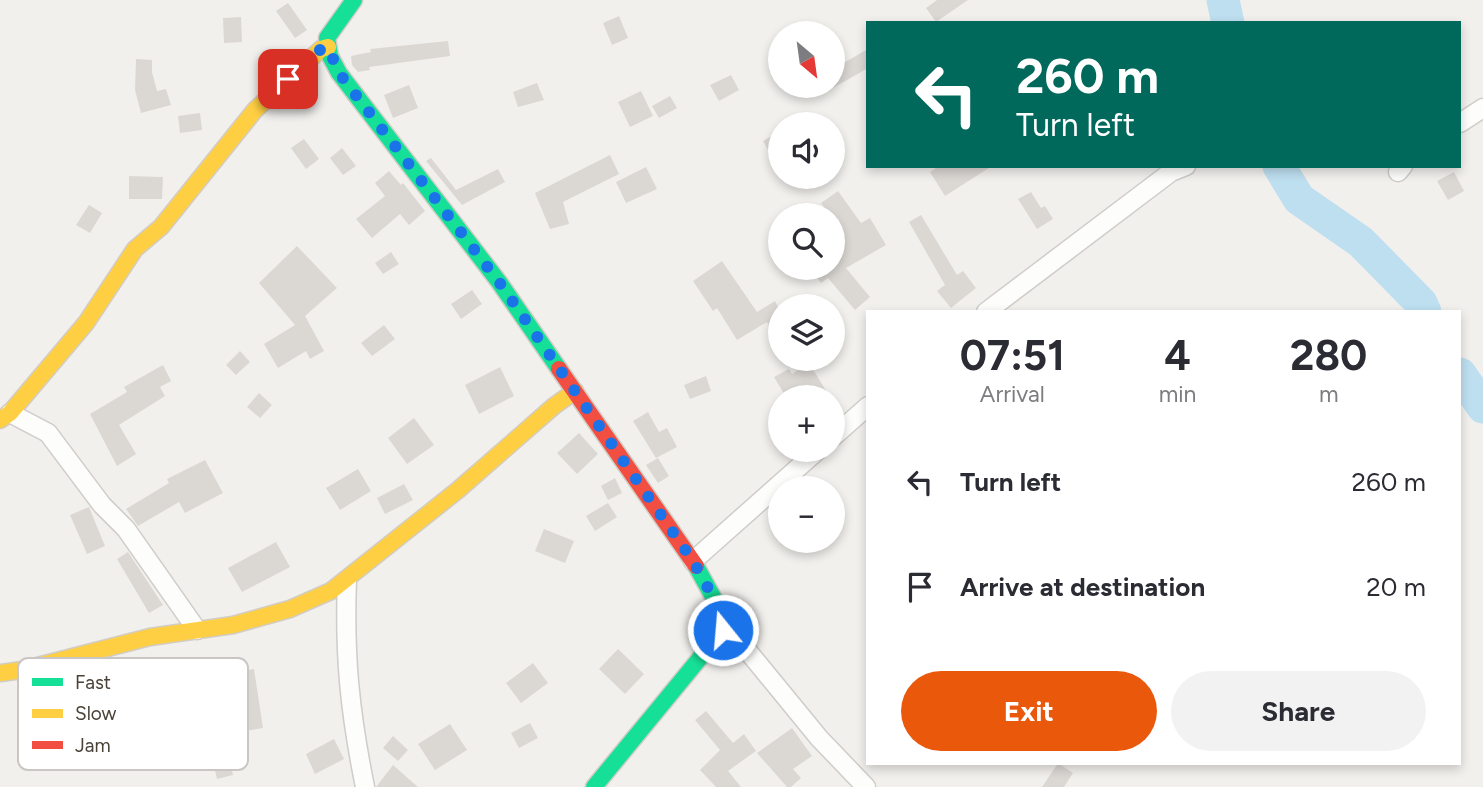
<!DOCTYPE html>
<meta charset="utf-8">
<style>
body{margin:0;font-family:Figtree,sans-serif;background:#f2f2f3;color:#2b2b33;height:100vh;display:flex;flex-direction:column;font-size:26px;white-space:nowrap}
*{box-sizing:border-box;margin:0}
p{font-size:23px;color:#7c7c81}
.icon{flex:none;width:38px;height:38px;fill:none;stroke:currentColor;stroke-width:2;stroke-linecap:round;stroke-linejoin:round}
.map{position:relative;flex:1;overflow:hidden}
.sheet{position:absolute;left:866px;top:310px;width:595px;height:455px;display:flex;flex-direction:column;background:#fff;border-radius:0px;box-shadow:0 4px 10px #0003}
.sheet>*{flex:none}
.guide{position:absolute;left:866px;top:21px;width:595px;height:147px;border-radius:0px;box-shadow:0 4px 10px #0003;background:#00695c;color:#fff;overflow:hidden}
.needle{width:46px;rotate:151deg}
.tools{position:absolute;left:768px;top:21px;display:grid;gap:14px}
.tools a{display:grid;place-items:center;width:77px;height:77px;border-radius:50%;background:#fff;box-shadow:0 4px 10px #0003;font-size:35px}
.pin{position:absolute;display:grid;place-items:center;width:60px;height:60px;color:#fff;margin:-30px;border-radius:14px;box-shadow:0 4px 10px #0006}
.me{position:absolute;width:77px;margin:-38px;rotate:343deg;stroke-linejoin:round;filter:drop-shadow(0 0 5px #0008)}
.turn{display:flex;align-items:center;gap:24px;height:147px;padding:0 35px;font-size:32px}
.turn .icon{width:91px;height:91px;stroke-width:2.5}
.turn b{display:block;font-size:49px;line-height:60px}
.eta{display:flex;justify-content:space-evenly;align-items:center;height:119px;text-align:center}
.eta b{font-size:42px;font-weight:700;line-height:49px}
.button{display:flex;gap:14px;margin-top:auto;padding:14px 35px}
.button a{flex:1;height:80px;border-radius:42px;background:#ea580c;color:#fff;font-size:28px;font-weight:700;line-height:80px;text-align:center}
.button a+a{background:#f2f2f3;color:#2b2b33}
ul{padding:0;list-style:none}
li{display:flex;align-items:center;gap:21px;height:105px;padding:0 35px}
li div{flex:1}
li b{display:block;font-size:26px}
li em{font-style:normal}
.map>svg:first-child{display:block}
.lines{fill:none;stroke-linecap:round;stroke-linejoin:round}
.river{stroke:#bedff0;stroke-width:33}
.building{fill:#dbd8d4}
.street-casing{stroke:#cfccc9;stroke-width:21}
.fast-casing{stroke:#d2cdc4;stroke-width:19}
.slow-casing{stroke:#d2cdc4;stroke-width:19}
.jam-casing{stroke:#d2cdc4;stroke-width:19}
.street{stroke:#fdfdfc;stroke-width:18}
.fast{stroke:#16e098;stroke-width:16}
.slow{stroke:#ffcf43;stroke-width:16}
.jam{stroke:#f24e42;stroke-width:16}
.route{stroke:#1a73e8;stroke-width:12;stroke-dasharray:0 21.6}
.key{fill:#fff;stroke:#c9c6c3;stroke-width:2}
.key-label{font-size:19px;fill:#4a4238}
</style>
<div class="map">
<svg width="1483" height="787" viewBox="0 0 1483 787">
<rect width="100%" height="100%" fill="#f2f0ed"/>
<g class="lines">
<path class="river" d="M1223,0l5,23
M1279,166l20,33 62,43 60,61 4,9
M1460,374l23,33"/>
</g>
<path class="building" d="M937,0h31l-32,22 -10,-14z
M288,3l19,27 -12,8 -19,-27z
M619,16l9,22 -16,7 -9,-22z
M241,17l1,25 -18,1 -1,-25z
M448,41l2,15 -81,11 1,3 -12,2 -6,-7 -1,-9 20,-4 -1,-3z
M868,49v19l-35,20v-19z
M136,59l16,1v12l5,19 9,-2 5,16 -30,8 -6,-23z
M731,75l8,15 -20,11 -9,-16z
M537,83l7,17 -26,7 -5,-15z
M409,85l9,23 -25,10 -9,-23z
M641,91l12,25 -23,11 -12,-25z
M670,96l7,12 -18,10 -7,-12z
M200,113l2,17 -22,3 -2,-17z
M780,131v40l-17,-30z
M304,139l15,20 -13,10 -15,-21z
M342,148l14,18 -13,9 -13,-17z
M610,155l9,19 -56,28 6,22 -19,5 -15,-36z
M431,158l25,32 42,-21 7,13 -43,23 -36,-44z
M939,166h53l-47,30 -15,-24z
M646,167l11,22 -31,14 -10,-21z
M389,171l12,14 2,-2 22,28 -16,14 -9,-11 -28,24 -16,-19 29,-23 -10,-13z
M1454,172l10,19 -16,9 -11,-19z
M129,176l34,1 -1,22h-33z
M838,191l23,32 9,-5 16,27 -40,23 24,29 -15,13 -27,-32 -7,5 -5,-7 10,-8h7v-6l11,-9 -8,-15 7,-4 -10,-19h-3l-9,-12z
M1031,192l10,16 4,-2 8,13 -16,10 -19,-30z
M89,205l13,8 -12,20 -14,-8z
M921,215l36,60 6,-4 13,17 -25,20 -14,-17 8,-6 -36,-63z
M297,246l40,42 -32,28 19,35 -14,8 -4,-8 -28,17 -14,-24 31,-19 -36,-42z
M391,252l8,12 -16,10 -8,-11z
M722,261l35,51 18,-11 5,10v34l-13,-23 -30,18 -20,-32 -4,3 -20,-30z
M472,290l10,14 -21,15 -10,-15z
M384,325l11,14 -23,17 -11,-13z
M240,351l10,11 -14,13 -10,-10z
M809,363l21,34h-44l-12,-20 15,-8 3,5z
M163,365l8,16 -11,6 5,9 -46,29 17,29 -19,12 -27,-52 37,-22 -3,-5z
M500,367l14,29 -35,18 -14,-29z
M706,376l5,15 -21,8 -6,-14z
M259,393l13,12 -12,13 -13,-11z
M648,412l11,20 8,-4 10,19 -21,11 -23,-37z
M414,418l20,27 -27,19 -19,-26z
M579,433l19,21 -21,20 -20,-21z
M658,458l11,18 -11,7 -12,-18z
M205,460l18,33 -38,20 -6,-11 -41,24 -12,-17 43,-26 -2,-4z
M358,469l13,22 -31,19 -14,-22z
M615,478l7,15 -14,7 -7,-14z
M404,484l9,16 -28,14 -8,-16z
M608,503l9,14 -22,14 -9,-15z
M89,507l16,39 -18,8 -17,-39z
M544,529l30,12 -9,22 -30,-12z
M276,542l14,25 -48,25 -14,-24z
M128,552l35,53 -14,8 -32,-54z
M618,649l26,25 -19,20 -26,-25z
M533,663l15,20 -27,20 -15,-20z
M254,669l9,59 -28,5 -11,-59z
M706,711l27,32 11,-9 12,17 -28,20 13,16h-25l-16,-17 20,-20 -25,-30z
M530,723l8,15 -19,10 -8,-15z
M450,724l17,26 -32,20 -17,-26z
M792,728l20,28 -19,13 8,9 -10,9h-4l-30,-34z
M393,736l15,14 -10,11 -15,-13z
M334,739l10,20 -29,15 -9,-20z
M228,753l5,22 -16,4 -5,-22z
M1058,763l15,10 -9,14h-22z
M393,765l25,22h-42z"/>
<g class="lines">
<g class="street-casing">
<path id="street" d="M1460,123l23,-15
M1398,172l5,-6
M986,312l185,-140 15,-6
M10,413l38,20 54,72 24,24 71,101
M833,437l35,-31
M693,561l125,-111
M347,580c-3,76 3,133 18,207
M724,622l95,116 47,49"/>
</g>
<g class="fast-casing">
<path id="fast" d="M354,0l-27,38 3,18 9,17 160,209 60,87
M594,787l129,-157v-15l-27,-49"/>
</g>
<g class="slow-casing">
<path id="slow" d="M0,420l10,-7 76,-90 49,-74 26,-22 94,-117 66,-61 7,-2
M0,673l22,-3 128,-33 83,-12 57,-16 41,-18 127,-101 96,-84 21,-15"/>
</g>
<g class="jam-casing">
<path id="jam" d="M559,369l137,197"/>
</g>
<use href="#street" class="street"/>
<use href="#fast" class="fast"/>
<use href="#slow" class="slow"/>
<use href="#jam" class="jam"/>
</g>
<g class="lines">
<path class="route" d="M288,79l33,-30 7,-2 11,26 160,209 194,279 30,54v15"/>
</g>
<rect x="18" y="658" width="230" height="112" rx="10" class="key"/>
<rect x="32" y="678" width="31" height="8" fill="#16e098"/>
<rect x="32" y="709" width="31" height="9" fill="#ffcf43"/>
<rect x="32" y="741" width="31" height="8" fill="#f24e42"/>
<g class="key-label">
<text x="75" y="689">Fast</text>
<text x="75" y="720">Slow</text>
<text x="75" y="752">Jam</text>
</g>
</svg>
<div class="tools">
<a><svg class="needle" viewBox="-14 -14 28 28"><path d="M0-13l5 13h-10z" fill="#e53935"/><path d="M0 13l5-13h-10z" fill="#7c7c81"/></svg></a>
<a><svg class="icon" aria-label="sound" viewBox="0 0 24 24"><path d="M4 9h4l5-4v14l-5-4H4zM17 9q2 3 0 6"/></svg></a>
<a><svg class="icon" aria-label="search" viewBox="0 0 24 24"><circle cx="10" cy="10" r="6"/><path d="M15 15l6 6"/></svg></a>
<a><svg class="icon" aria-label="layers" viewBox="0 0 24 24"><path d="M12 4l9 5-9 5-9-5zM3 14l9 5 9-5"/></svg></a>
<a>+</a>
<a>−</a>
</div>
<div class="pin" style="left:288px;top:79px;background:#d93025"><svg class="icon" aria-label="arrive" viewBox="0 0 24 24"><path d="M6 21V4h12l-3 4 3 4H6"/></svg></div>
<svg class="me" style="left:723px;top:630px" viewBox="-20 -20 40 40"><circle r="17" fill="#1a73e8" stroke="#fff" stroke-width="3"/><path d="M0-11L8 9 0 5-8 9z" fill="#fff"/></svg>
<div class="guide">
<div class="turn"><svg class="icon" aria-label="left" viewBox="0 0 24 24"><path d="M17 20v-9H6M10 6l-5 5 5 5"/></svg><div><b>260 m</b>Turn left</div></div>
</div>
<section class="sheet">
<div class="eta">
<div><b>07:51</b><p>Arrival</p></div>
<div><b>4</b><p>min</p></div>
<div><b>280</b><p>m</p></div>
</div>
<ul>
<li><svg class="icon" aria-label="left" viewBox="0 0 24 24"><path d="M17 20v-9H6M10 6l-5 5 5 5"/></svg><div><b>Turn left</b></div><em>260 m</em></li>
<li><svg class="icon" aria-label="arrive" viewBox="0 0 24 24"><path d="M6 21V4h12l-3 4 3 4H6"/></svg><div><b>Arrive at destination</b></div><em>20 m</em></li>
</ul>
<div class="button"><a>Exit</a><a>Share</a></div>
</section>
</div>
